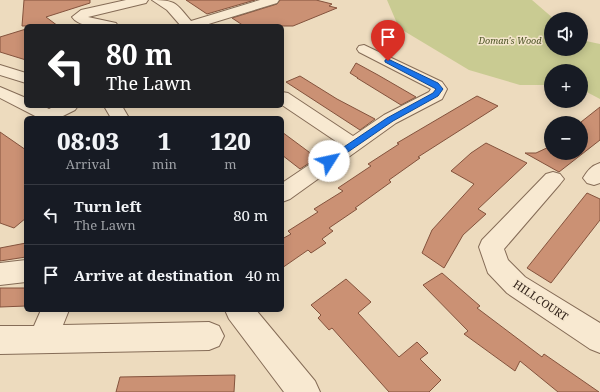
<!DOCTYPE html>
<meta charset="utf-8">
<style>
body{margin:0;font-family:"Noto Serif",serif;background:#20242c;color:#f1f3f6;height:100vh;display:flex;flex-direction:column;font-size:15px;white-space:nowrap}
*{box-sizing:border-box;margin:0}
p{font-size:13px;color:#9ea1a6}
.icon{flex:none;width:22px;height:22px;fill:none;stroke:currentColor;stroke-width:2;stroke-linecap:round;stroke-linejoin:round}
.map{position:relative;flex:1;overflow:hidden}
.drawer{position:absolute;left:24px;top:116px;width:260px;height:196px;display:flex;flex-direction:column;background:#171b24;border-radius:6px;box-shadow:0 2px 10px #0003}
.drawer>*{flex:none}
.banner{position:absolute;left:24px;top:24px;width:260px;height:84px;border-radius:6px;box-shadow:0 2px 10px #0003;background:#202124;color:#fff;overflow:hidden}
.tools{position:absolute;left:544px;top:12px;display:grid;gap:8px}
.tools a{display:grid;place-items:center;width:44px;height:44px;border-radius:50%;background:#171b24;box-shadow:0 2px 10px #0003;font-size:20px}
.pin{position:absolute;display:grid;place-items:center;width:34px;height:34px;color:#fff;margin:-41px -17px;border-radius:50% 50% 50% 0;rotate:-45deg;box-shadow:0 0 4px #0007}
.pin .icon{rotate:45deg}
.me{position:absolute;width:44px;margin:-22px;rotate:55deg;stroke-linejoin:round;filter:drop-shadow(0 0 3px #0008)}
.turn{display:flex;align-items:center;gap:14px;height:84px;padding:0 16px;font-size:18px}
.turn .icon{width:52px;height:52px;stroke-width:2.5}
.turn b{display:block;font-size:28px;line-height:34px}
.eta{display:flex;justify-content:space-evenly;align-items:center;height:68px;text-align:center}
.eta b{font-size:24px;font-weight:800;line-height:28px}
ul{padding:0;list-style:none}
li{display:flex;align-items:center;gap:12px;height:60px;padding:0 16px;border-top:1px solid #363941}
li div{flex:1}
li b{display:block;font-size:15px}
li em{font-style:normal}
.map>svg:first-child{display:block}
.green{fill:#c9cb92}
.building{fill:#cb9174;stroke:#84533d}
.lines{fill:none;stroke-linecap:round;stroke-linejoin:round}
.minor-casing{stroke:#856c57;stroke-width:2}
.minor{fill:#f8e9d1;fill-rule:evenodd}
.route{fill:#1a73e8;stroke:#114b97}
.labels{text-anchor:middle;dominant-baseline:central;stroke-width:3;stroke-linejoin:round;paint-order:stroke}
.far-park-label{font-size:9px;font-style:italic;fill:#495122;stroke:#f5e6cd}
.street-label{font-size:11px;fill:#34251c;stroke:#f5e6cd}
</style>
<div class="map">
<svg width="600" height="392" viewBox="0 0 600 392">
<rect width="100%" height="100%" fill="#eddbbe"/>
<path class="green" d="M387,0h145l22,19h-3v30h30v-9l19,4v55l-19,-10v-18h-30v14h-31l-51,-15 -70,-42z"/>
<path class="building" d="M24,0h66v3l-44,14 12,9h-36z
M186,0h69l-48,14z
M280,0h36l16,4 -3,2 8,2 -44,18h-49l-12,-8 45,-14z
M26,29v31l-26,-8v-15z
M356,63l22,12 38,22 -15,8 -44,-27h1l-8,-5z
M300,76l37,23 38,20 -15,11 -74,-48z
M477,96l21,10 -80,51 2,1 -31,22 2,2 -36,26 2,1 -28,19 4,3 -11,8 4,4 -15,10 -3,-3 -26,18v-29l9,-5 -3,-3 30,-19 -4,-3 29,-18 -5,-3 33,-22 -3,-2 31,-20 -2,-1z
M600,107v33l-41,32 -34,-19h11l15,-7v7h30v-31z
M0,132l26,18v68l-12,10 -14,-5z
M282,132l35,26 -17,11 -18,-14z
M486,143l41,20 -49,46 8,5 -23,21 -19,33 -22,-15 10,-23 42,-46 -23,-13 20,-18z
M587,193l13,6v21l-49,63 -24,-15z
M26,243v14l-26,4v-13z
M442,273l38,33 -3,2 65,49 2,-3 55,38h-41l-38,-31 -5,10 -51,-37 4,-3 -45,-46z
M346,279l25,23 -13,11 41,44 18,-15 11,11 -8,6 21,21 -12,12h-40l-57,-64 -3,2 -11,-12 3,-3 -10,-10z
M0,288h26v18l-26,1z
M235,375l-1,17h-118l4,-15z"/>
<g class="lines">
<g class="minor-casing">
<path id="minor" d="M126,0h22l-2,3 -58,14 28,6 2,3c-14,0 -38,3 -46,-9l9,-7z
M152,0c24,0 24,3 39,21l69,-21h19l-2,3 -75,23h-21l-14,-16z
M364,45l78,37 5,7 -5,10 -46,24 -106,76 -8,3v-19l58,-39 -58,-39v-13l6,1 65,43 31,-21 45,-23 2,-3 -72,-37 -2,-3 2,-3z
M0,65l26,8v10l-26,-8z
M0,87l26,11v8h17l6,3 6,-3h23l-3,4 -14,7 1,1h-23l-39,-20z
M104,106h18l7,12h-18z
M600,163v20l-6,2 -7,-2 -4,-5c5,-8 8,-12 17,-15z
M553,172l7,2 4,5 -4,5 -56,65 4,11 17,17 75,46v30l-10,-4 -83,-56 -19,-20 -9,-26 3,-7 64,-66z
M26,260v22l-26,3v-22z
M41,310h28l-6,15 146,-3 10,4 5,10 -5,10 -10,4 -209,4v-28h34z
M225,310h31l59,71 5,11h-36l-55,-73z"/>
</g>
<use href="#minor" class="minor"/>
</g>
<path class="route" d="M388,59l50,24 5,6 -5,7 -45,25 -61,42h-6v-4l61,-41 46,-25 3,-4 -51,-27v-2z"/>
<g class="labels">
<g class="far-park-label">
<text x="510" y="40">Doman's Wood</text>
</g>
<g class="street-label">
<text transform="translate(541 300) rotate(34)">HILLCOURT</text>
</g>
</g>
</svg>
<div class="tools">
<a><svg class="icon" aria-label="sound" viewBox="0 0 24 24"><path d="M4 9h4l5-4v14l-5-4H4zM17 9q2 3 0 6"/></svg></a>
<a>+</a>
<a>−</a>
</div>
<div class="pin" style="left:388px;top:61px;background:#d93025"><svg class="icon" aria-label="arrive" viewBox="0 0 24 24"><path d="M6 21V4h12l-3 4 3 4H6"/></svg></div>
<svg class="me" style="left:329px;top:161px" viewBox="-20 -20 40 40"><circle r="19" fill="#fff"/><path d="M0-13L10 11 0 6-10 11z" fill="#1a73e8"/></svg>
<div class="banner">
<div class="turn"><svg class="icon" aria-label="left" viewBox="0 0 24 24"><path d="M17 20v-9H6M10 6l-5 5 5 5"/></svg><div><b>80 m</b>The Lawn</div></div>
</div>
<section class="drawer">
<div class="eta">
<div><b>08:03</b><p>Arrival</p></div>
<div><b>1</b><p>min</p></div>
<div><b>120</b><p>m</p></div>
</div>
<ul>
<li><svg class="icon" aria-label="left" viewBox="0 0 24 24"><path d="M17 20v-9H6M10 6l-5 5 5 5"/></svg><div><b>Turn left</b><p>The Lawn</p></div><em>80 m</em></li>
<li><svg class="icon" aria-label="arrive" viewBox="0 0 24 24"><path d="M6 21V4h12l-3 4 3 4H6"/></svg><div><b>Arrive at destination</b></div><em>40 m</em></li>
</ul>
</section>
</div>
